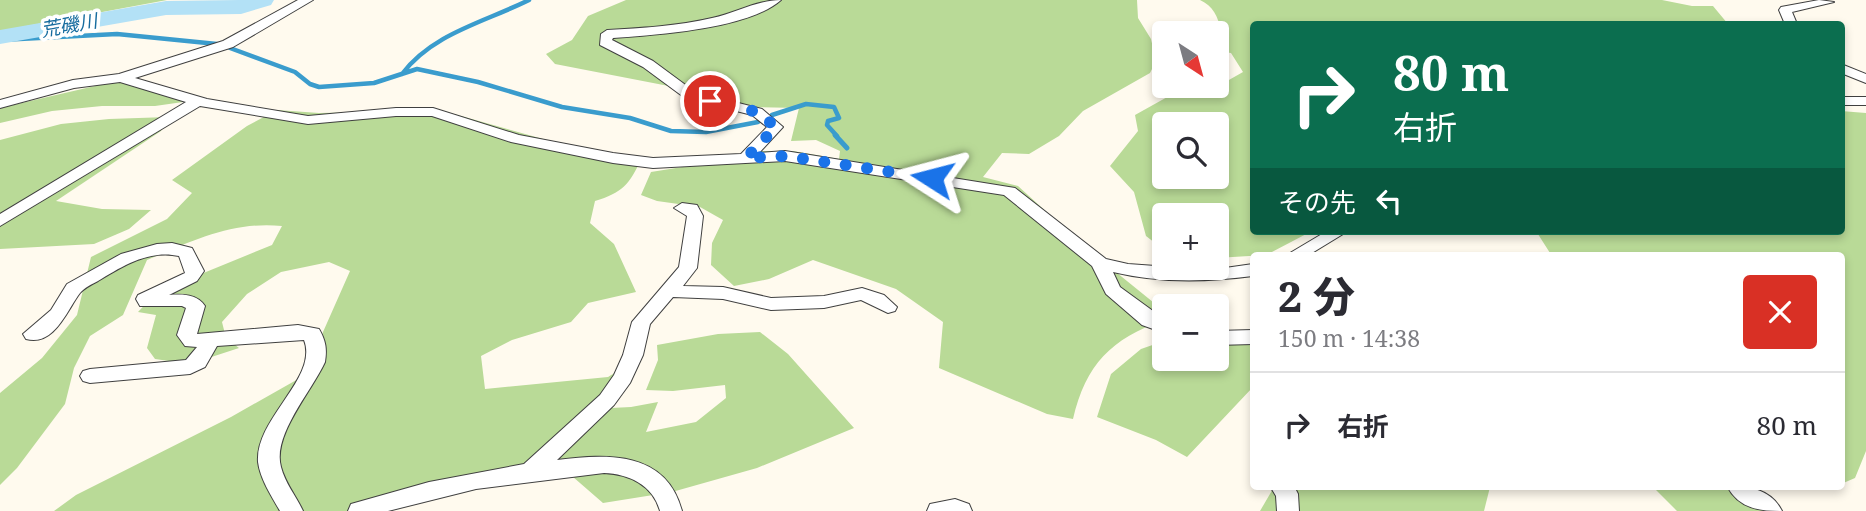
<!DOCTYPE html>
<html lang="ja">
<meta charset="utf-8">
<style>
body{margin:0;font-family:"Noto Serif","Noto Sans JP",serif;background:#f7f7f7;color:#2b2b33;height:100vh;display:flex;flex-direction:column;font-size:26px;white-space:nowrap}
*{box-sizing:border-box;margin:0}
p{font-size:23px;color:#7c7c81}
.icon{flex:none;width:38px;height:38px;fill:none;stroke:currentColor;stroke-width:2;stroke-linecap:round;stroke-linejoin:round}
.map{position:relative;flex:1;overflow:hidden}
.panel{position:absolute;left:1250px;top:252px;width:595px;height:238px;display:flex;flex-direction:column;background:#fff;border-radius:7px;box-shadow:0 4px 10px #0003}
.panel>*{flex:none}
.guide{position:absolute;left:1250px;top:21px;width:595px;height:214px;border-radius:7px;box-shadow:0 4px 10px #0003;background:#0b6e4f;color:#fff;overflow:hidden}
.needle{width:46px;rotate:144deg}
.tools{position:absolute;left:1152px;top:21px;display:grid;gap:14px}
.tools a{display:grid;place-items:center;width:77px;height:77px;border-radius:7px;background:#fff;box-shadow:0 4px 10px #0003;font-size:35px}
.pin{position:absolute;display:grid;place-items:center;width:60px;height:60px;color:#fff;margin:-30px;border:4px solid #fff;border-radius:50%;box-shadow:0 2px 7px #0007}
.me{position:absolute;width:77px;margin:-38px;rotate:279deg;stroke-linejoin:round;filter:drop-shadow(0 0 5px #0008)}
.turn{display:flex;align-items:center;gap:24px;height:147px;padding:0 28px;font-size:32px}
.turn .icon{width:91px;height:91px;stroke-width:2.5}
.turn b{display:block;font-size:49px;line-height:60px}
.then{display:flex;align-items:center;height:66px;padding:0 28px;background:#0003;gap:14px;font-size:26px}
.round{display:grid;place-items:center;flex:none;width:74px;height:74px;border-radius:7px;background:#f7f7f7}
.summary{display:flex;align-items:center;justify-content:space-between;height:119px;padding:0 28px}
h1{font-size:42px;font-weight:800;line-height:52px}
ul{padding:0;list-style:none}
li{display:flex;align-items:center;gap:21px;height:105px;padding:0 28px;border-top:2px solid #e1e1e2}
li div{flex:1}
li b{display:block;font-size:26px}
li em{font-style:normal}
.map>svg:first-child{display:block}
.forest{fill:#b9da97;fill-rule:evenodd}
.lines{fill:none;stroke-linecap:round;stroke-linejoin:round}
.stream-far1{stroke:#3a9ccd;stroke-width:4.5}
.stream{stroke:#3a9ccd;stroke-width:5}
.river{fill:#b3e1f6;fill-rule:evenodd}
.minor-casing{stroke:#404040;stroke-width:2}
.minor{fill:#fff;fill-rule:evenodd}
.route{stroke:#1a73e8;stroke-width:12;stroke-dasharray:0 21.6}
.labels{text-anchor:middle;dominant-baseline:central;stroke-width:7;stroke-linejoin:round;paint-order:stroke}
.far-water-label{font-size:19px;font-style:italic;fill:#176c9f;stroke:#fff}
</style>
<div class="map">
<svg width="1866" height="511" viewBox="0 0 1866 511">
<rect width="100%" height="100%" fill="#fffaee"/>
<path class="forest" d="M0,0h167l-167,31z
M626,0h511l1,18 13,21 5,22 -6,12 -67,38 -24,25 -30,18 -27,-1 -19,24 35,9 67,61 79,64v9c-53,19 -78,44 -91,99l-26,-5 -108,-46 4,-46 -47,-33 -83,-29 -44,19 -35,7 -23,-21 1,-22 11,-23 -23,-13 -43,-6 -16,-6 10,-23 50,-8 37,-3 8,-10h47l46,8 1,-8 -24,-11 -25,1 8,-33 -50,-1 -34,-12 -160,-31 -9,-10 26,-14 16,-24z
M1200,0h462l30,6h21l15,18h-475v207h59l-46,24 -50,3v-43h-52v35l-18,-14 -12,-44 -24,-26 28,-35 -3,-16 52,-29 26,3 30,-17 -12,-19 -15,-2v-18h-3l8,-2c-3,-15 -8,-25 -21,-31zM1164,124h52v53h-52z
M108,83h33l63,16 -49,7h-53l-50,5 -52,12v-15z
M277,110l42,3 106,-2 29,3 132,37 30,2 25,6c-11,25 -19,34 -46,42l-5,22 24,21 22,48 -48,11 -17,19 -59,18 -31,16 4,33 123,-12 29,-18 -46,50 40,-2 27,-5 -12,30 50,-10 30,-24 -1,-13 -52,6 -27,-1 12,-30 -1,-15 61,-11 42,-2 28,22 66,74 -97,40 -85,24 -69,11 -38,-33 -193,41h-318l22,-16 155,-78 83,-47 9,-38 27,-61 -21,-9 -48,10 -34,22 -25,28 4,16 13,10 -49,16 -35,-5 -8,-11 9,-33 -18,-3 19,-20 115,-47 10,-19c-50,-5 -90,15 -135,34l-24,55 -33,21 -16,32 -9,36 -48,64 -17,17v-92l42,-35 35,-43 14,-58 76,-38 25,-26 -20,-13 75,-54z
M1841,111l25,2v338l-11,27 -14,6v-228l-294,-1 3,-2 -14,-22h305z
M168,117l-7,14 -105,70 46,8 49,1 -22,19 -35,15 -94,5v-109l61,-16 48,-5z
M1216,333l37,5v49l-66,70 -31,-17 -59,-23 14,-43 30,-25 23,-8v18h52z
M1274,487h216l-6,24h-224z
M1653,487h72l47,24h-95z"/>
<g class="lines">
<path class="stream-far1" d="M0,40l117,-6 100,10
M230,48l65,24 15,12 9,3 55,-4 43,-14 61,13 84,25 68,11 41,13 35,1 52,-10
M402,74c31,-41 83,-52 127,-74
M772,115l34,-11 28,3 5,11 -11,3 -1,4 10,11"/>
<path class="stream" d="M835,135l12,13"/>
<path class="river" d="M239,0h35l-3,5 -30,9 -75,1 -166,29v-14l166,-29z"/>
<g class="minor-casing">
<path id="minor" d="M298,0h15l-80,47 -98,31 72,21 101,17 88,-8h37l86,27 94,18 40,5 88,-4 26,-27 -15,-12 -67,-17 -42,-31 -43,-22 1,-11 6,-4c35,-2 71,-4 105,-12 24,-5 45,-18 69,-18 -32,29 -126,35 -168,38l-1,2 41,21 42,31 67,17 21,18 -24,26 26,-2 230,37 91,71 22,5 83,6 42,-6v12c-46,6 -95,7 -140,-4l7,15 44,32v14l-22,-8 -36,-31 -14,-28 -88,-71 -219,-34 -132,7 -40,-5 -102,-21 -79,-26h-36l-88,8 -108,-18 -200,120v-12l186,-112 -66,-20 -46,6 -74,20v-8l73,-20 46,-6 104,-33z
M1819,0l15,2 -42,10 5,12h-12l-6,-14 2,-3z
M1841,64l25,10v9l-25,-10z
M1841,97h25v8h-25z
M682,203l15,2 6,11 -6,52 -14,18 40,1 48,11 53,-2 38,-8 22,7 13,12 -2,4 -7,2 -27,-13 -37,8 -53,2 -48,-11 -50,-2 -23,27 -7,31 -13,28 -16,22 -57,55c50,-6 109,-10 125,51h-22c-7,-26 -31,-37 -56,-38l-128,16 -88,22h-40l3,-7 78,-22 95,-18 76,-69 14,-20 9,-20 9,-33 47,-55 8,-51 -13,-8z
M1327,231h21l-41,25h-22z
M172,243l20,5 12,23 -7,10 -28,14c14,-1 28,-1 36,11l-8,28 101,-9 21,4c7,12 8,20 6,33 -13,29 -53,73 -44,105 4,16 15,29 22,44h-23c-8,-14 -20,-32 -22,-49 -3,-44 61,-84 46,-122l-87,6 -12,21 -15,7 -100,9 -7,-2 -3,-5 3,-5 7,-2 96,-9 11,-13 -12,-1 -8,-11 9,-27 -4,-2h-42l-4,-7 2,-4 47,-22 -6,-17c-29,-7 -57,10 -81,25 -6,3 -14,7 -18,12 -13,17 -26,54 -54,46l-3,-5 28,-24 16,-26 54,-30 36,-10z
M1253,330v14l-37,1v-14z
M1270,486h24l4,8 1,17h-22l-1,-15z
M1727,486c22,0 44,3 55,25 -22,0 -43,-2 -55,-25z
M955,499l14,5 3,7h-45l3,-7z"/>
</g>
<use href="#minor" class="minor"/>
</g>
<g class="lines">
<path class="route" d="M710,101l47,11 19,15 -30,31 39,-2 147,22"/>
</g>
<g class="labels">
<g class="far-water-label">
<text transform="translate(69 25) rotate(-10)">荒磯川</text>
</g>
</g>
</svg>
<div class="tools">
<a><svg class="needle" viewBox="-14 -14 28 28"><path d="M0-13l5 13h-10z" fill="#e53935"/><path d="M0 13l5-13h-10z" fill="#7c7c81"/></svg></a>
<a><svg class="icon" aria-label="search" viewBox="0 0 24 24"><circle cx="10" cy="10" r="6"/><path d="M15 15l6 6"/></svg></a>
<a>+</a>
<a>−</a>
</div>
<div class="pin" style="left:710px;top:101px;background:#d93025"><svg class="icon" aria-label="arrive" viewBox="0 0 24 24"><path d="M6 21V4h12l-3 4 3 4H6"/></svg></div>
<svg class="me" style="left:932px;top:178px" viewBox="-20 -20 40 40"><path d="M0-17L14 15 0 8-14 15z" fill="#1a73e8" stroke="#fff" stroke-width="4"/></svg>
<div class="guide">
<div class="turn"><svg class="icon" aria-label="right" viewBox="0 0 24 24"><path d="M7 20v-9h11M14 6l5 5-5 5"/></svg><div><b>80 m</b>右折</div></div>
<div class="then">その先<svg class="icon" aria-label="left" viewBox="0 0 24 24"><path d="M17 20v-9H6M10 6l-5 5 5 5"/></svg></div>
</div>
<section class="panel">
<div class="summary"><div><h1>2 分</h1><p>150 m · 14:38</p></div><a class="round" style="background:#d93025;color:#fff"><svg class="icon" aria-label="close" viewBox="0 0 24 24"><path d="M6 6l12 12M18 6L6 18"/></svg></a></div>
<ul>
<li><svg class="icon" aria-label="right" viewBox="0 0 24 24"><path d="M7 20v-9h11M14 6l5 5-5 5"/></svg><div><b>右折</b></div><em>80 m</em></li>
</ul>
</section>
</div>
